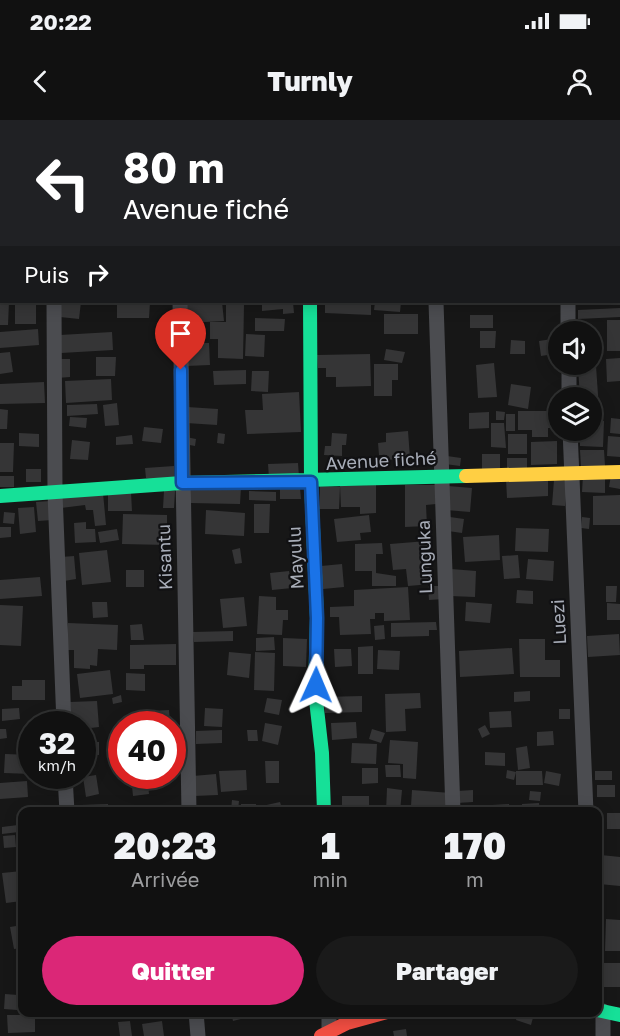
<!DOCTYPE html>
<html lang="fr">
<meta charset="utf-8">
<style>
body{margin:0;font-family:"Golos Text",sans-serif;background:#1a1a1a;color:#f1f3f6;height:100vh;display:flex;flex-direction:column;font-size:22px;white-space:nowrap}
*{box-sizing:border-box;margin:0}
p{font-size:20px;color:#9c9d9f}
.icon{flex:none;width:33px;height:33px;fill:none;stroke:currentColor;stroke-width:2;stroke-linecap:round;stroke-linejoin:round}
.map{position:relative;flex:1;overflow:hidden}
.drawer{position:absolute;left:18px;top:687px;width:584px;height:210px;display:flex;flex-direction:column;background:#111;border-radius:12px;box-shadow:0 3px 15px #0003,0 0 0 2px #303131}
.drawer>*{flex:none}
.top-card{position:absolute;left:0px;top:0px;width:621px;height:183px;box-shadow:0 3px 15px #0003,0 0 0 2px #303131;background:#202124;color:#fff;overflow:hidden}
.fabs{position:absolute;left:548px;top:201px;display:grid;gap:12px}
.fabs a{display:grid;place-items:center;width:54px;height:54px;border-radius:50%;background:#111;box-shadow:0 3px 15px #0003,0 0 0 2px #303131;font-size:30px}
.speed{position:absolute;left:18px;top:591px;display:flex;gap:12px;font-size:30px;font-weight:700;text-align:center}
.speed>*{display:grid;place-content:center;width:78px;height:78px;border-radius:50%;background:#111;box-shadow:0 3px 15px #0003,0 0 0 2px #303131;line-height:1}
.speed small{font-size:15px;font-weight:400}
.speed .limit{border:9px solid #d22;background:#fff;color:#111}
.pin{position:absolute;display:grid;place-items:center;width:51px;height:51px;color:#fff;margin:-62px -26px;border-radius:50% 50% 50% 0;rotate:-45deg;box-shadow:0 0 6px #0007}
.pin .icon{rotate:45deg}
.me{position:absolute;width:66px;margin:-33px;rotate:1deg;stroke-linejoin:round;filter:drop-shadow(0 0 4px #0008)}
.turn{display:flex;align-items:center;gap:21px;height:126px;padding:0 24px;font-size:27px}
.turn .icon{width:78px;height:78px;stroke-width:2.5}
.turn b{display:block;font-size:42px;line-height:51px}
.then{display:flex;align-items:center;height:57px;padding:0 24px;background:#0003;gap:12px;font-size:22px}
.eta{display:flex;justify-content:space-evenly;align-items:center;height:102px;text-align:center}
.eta b{font-size:36px;font-weight:800;line-height:42px}
.primary-button{display:flex;gap:12px;margin-top:auto;padding:12px 24px}
.primary-button a{flex:1;height:69px;border-radius:36px;background:#db2777;color:#fff;font-size:24px;font-weight:800;line-height:69px;text-align:center}
.primary-button a+a{background:#1a1a1a;color:#f1f3f6}
.status{display:flex;justify-content:space-between;align-items:center;height:42px;padding:0 30px;background:#111;direction:ltr}
.status svg{height:16px;fill:currentColor}
header{display:flex;justify-content:space-between;align-items:center;height:78px;padding:0 24px;background:#111;font-size:27px;font-weight:800}
.map>svg:first-child{display:block}
.building{fill:#353536}
.lines{fill:none;stroke-linecap:round;stroke-linejoin:round}
.street{stroke:#4b4c50;stroke-width:15}
.fast{stroke:#16e098;stroke-width:14}
.slow{stroke:#ffcf43;stroke-width:14}
.jam{stroke:#f24e42;stroke-width:14}
.route-casing{stroke:#114b97;stroke-width:15}
.route{stroke:#1a73e8;stroke-width:10}
.labels{text-anchor:middle;dominant-baseline:central;stroke-width:4.5;stroke-linejoin:round;paint-order:stroke}
.street-label{font-size:18px;fill:#a8adb8;stroke:#111113}
</style>
<div class="status"><b>20:22</b><svg viewBox="0 0 49 12"><path d="M0 12V9h3v3zM5 12V6h3v6zM10 12V3h3v9zM15 12V0h3v12zM26 1h20v11H26zM47 4h2v5h-2z"/></svg></div>
<header><svg class="icon" aria-label="back" viewBox="0 0 24 24"><path d="M15 5l-7 7 7 7"/></svg>Turnly<svg class="icon" aria-label="person" viewBox="0 0 24 24"><circle cx="12" cy="8" r="4"/><path d="M4 21q1-7 8-7t8 7"/></svg></header>
<div class="map">
<svg width="620" height="916" viewBox="0 0 620 916">
<rect width="100%" height="100%" fill="#171717"/>
<path class="building" d="M0,182h9l-1,23h-8z
M15,182l21,1v21h-21z
M61,182h20l-2,17 -19,-2z
M117,182h33l-1,16h-32z
M185,182h37l2,19 -37,2z
M262,182h31l1,11 -11,1v-5l-21,2z
M325,182h46v13l-46,-2z
M375,182h26l-1,10 -26,-2z
M226,184l18,1 -1,54 -25,-1v-19h-8v-17h16z
M620,188v9l-42,2v-9z
M384,194h34v20h-34z
M470,195h23v13h-23z
M255,198l30,1 -1,12h-29z
M607,200h13v31h-13z
M38,209l1,16 -39,3v-16z
M480,211h16l-1,17h-15z
M112,212l1,18 -52,3 -1,-18z
M246,214l19,1 -1,22 -19,-1z
M552,219l2,15 -13,2 -2,-15z
M511,220l14,1v13h-15z
M591,220h6v16l-6,1z
M185,223h24l1,22 -24,1z
M386,229l19,3 -3,11 -18,-3z
M10,232l3,20 -13,2v-21z
M370,234l1,32 -35,1v-10h-10v-9h-8l-1,-13z
M96,237h20l-1,19h-19z
M620,238v23l-13,1 -1,-23z
M56,239h14v18l-13,1z
M494,243l3,34 -19,1 -2,-33z
M374,244h24v16h-6v16h-18z
M596,246l3,43h-8v-11h-11l-2,-31z
M246,250v14l-32,1 -1,-14z
M252,251h17l-1,21 -17,-1z
M111,259l1,21 -46,3 -1,-22z
M44,262l1,21 -45,1v-20z
M511,264l20,3 -3,22 -20,-4z
M299,272l2,40 -54,2 -2,-24h18l-1,-16z
M117,283l2,22 -14,1 -2,-21z
M97,284l1,10 -31,2v-11z
M187,287l31,2 -1,16 -31,-2z
M0,289l8,1 -1,19h-7z
M496,291l9,1 -1,8h-8z
M518,291h40v17h-10v9h-16v-7h-14z
M489,292v16l-20,1v-16z
M506,294h9v17h-9z
M70,297l17,1 -1,10 -17,-2z
M611,298l9,1v15l-10,-1z
M591,301h13l-1,26 -23,-1v-16h11z
M491,303h13l2,25 -15,-1z
M144,307l19,2 -2,14 -19,-2z
M408,311l2,27 -23,2v-5h-8l-1,-12 8,-1v-9z
M19,313l20,1v13l-20,-1z
M218,313l7,1 -1,10 -7,-1z
M332,313l15,1 -1,11h-4v11l-18,-1 1,-9h6z
M508,314h19v20h-19z
M132,315l1,9 -17,1v-8z
M608,316l12,1v20l-13,-1z
M186,317l10,2 -1,7 -11,-2z
M72,320l18,2 -2,18 -18,-1z
M557,321v23l-26,1v-23z
M0,323h14l-1,29h-13z
M580,330h24l1,16 -24,1z
M482,334h18v16l-18,-1z
M447,336l14,2 -1,8 -15,-2z
M507,338h20v12h-20z
M298,343l1,14 -30,1 -1,-14z
M174,346l1,15 -29,-3 -1,-10z
M26,349h15v13h-15z
M583,355l22,1v17l-23,-1z
M611,355l9,1v13l-11,-2z
M0,356h14v11h-14z
M548,358v18l-41,2 -1,-19z
M554,360l13,1 -2,25 -13,-1z
M376,365v28l-16,1v-7h-19l-1,-21z
M405,365h30l1,19 -10,1 1,21 -22,1z
M320,366l20,1 -1,22h-20z
M448,366l24,2 -2,24 -24,-2z
M191,367h50l-1,17 -50,-1z
M300,368l1,11h-21v-10z
M164,371h11l-1,17h-11z
M249,371l27,1v9l-27,-1z
M131,372l1,19h-24v-18z
M103,373l3,32 -11,1 -2,-16h-7l-1,-5 -24,3 -1,-11z
M620,375v30h-27v-29z
M50,381l2,19 -14,1 -2,-19z
M254,384h16l-1,29h-15z
M34,387l2,25 -16,2 -2,-26z
M206,390l39,3 -1,23 -39,-2z
M4,392l11,1 -1,11 -11,-1z
M123,394l44,1v30l-45,-1z
M369,395l2,17 -11,1 1,7 -24,2 -3,-23z
M450,397l14,2 -2,14 -14,-2z
M582,397l8,1 -1,11 -8,-1z
M86,402v7h9l1,13 -21,1 -1,-20z
M0,407h11v10l-11,1z
M516,408l33,1 -1,23 -33,-1z
M117,409l2,11 -19,3 -2,-11z
M499,415l1,25 -35,2 -2,-25z
M427,421l4,43 -23,2 -2,-17 -13,1 -3,-26z
M382,423l1,11h-7v19l20,3v10h-24v-15h-17v-27z
M240,428l2,15 -7,1 -3,-14z
M107,430l4,32 -29,3 -3,-32z
M518,435l2,23 -16,1 -2,-23z
M74,436l2,23 -12,2 -3,-24z
M528,439l26,2 -1,20 -27,-2z
M342,444l2,23 -21,2 -2,-23z
M451,449l25,2 -1,26 -25,-1z
M126,450h18v17h-18z
M289,451l3,17 -20,2 -2,-17z
M40,457l2,19 -42,3v-19z
M428,466h15l1,13 -15,1z
M606,466h11l-1,16h-10z
M408,467l2,33 -26,1v-8h-9v6h-5l1,15 -31,1 -1,-18h-9v-10l24,-1v-16z
M517,470l16,1v13l-17,-1z
M259,476l17,1v13h12v10h-5l-1,15 -25,-1z
M244,477l3,29 -24,2 -3,-29z
M92,482h15l1,15 -15,1z
M466,482l26,2 -2,19 -25,-2z
M607,483l13,1v16h-13z
M0,485l23,1 -2,40 -21,-1z
M436,502l1,8h-8v6l-38,1v-14z
M68,503l50,2 -1,25 -19,-1 -1,17 -7,-1v4l-16,-1v-18h-7z
M142,504l2,16h-13l-1,-15z
M384,505l1,14 -10,1 -1,-14z
M233,511v10l-39,1 -1,-10z
M619,514l1,21 -32,2 -1,-21z
M274,517l1,13 -19,1v-13z
M283,518l24,1 -1,28 -23,-1z
M519,519h26v21h15v17h-40z
M176,524v21h-32v4h-14v-24z
M373,526v28h-15v-27z
M512,528l2,26 -54,3 -1,-26z
M334,529h17l1,17 -17,1z
M378,530l22,1 -1,19 -22,-1z
M229,532l22,2 -2,24 -22,-3z
M255,532l20,1 -1,38 -20,-1z
M110,550l3,24 -33,4 -3,-24z
M126,553l19,1v17l-19,-1z
M22,560h23v20h-33v-14h10z
M530,571v10l-16,1v-10z
M420,573l1,15 -16,1 1,22 -20,1 -1,-38z
M121,575l1,7 -9,2 -1,-6z
M362,576v16l-37,1 -1,-16z
M267,578l15,2 -3,15 -15,-3z
M97,581l2,26 -17,2v-5h-10l-2,-22z
M19,588l1,11 -18,2v-12z
M205,588l18,1 -1,18 -18,-1z
M559,589h11v10h-11z
M169,590l1,14h-37l-1,-12z
M511,591l1,16 -22,1 -1,-16z
M356,602l1,16 -25,2 -1,-17z
M265,603l17,3 -4,19 -16,-4z
M485,605l5,9 -8,4 -4,-9z
M0,609h6l1,9 -7,1z
M372,609l13,4 -4,10 -12,-4z
M222,610v13l-26,1v-13z
M247,610h10l1,11h-10z
M553,611l1,14 -17,1v-14z
M390,620l28,2 -2,37 -13,-1v-14l-15,-1z
M82,622h17v13l-17,-1z
M352,623l25,1 -1,20 -25,-1z
M527,626l3,22 -12,2 -2,-22z
M485,632l20,1v13l-20,-1z
M5,634l27,1v19l-28,-1z
M265,641h14v22h-13z
M385,645h15l1,12h-15z
M362,648h16v15l-16,1z
M246,650l1,20 -26,2 -2,-21z
M507,650l9,2 -2,8 -8,-2z
M516,651h26l1,14h-27z
M546,651l15,3 -2,12 -15,-3z
M595,651h17v9h-17z
M216,654l2,21 -24,1 -1,-20z
M96,655l3,19 -13,3 -3,-20z
M136,656h37v5l-37,1z
M27,661l1,16 -28,2v-16z
M148,664l1,10 -16,2 -1,-10z
M597,665h18v12h-18z
M387,668l15,2 -2,22h-14z
M412,670l39,3 -2,16 -38,-3z
M473,670v12l-16,1v-12z
M530,671l11,1 -1,9 -11,-1z
M342,676h27v16h-23v-3h-4z
M232,680l7,1 -1,10 -7,-1z
M280,682l3,10h-20l-1,-6z
M539,683l1,9h-18v-8z
M108,684l1,8h-29v-7z
M241,684h15v8h-15z
M509,684v8h-35v-6z
M135,689h29v3h-29z
M607,693h13v16h-13z
M18,705l1,7 -17,2v-7z
M15,715l1,12 -12,1 -1,-12z
M601,735l19,2v29l-21,-2z
M22,751v30l-16,2 -4,-30z
M606,799l14,1v31h-15z
M22,805v23l-8,1 -4,-22z
M22,843v18l-3,1 -2,-18z
M599,843h21v24h-20z
M5,874l13,1 -1,15 -13,-1z
M231,892h33v1l-31,8z
M518,892l16,2 -3,11 -15,-5z
M7,895h28v17l-27,1z
M130,901l2,15h-12l-2,-14z
M162,901l2,15h-20l-2,-12z
M406,909l1,7h-13l-1,-5z"/>
<g class="lines">
<path class="street" d="M178,0v2
M309,0v2
M431,0v2
M565,0v2
M54,2v-2
M54,182l1,191 9,231
M180,182l9,510
M436,182l17,510
M568,182v30
M569,244v34
M570,310l16,382
M65,656l2,36
M196,892l2,24
M329,892v19
M603,916v-25"/>
<path class="fast" d="M310,182l1,180 6,136 -2,73 7,62 2,59
M0,376l182,-13 284,-7
M597,890l23,5"/>
<path class="slow" d="M466,356l154,-4"/>
<path class="jam" d="M321,916l26,-13 40,-11"/>
</g>
<g class="lines">
<g class="route-casing">
<path id="route" d="M181,250l1,113 129,-1 6,136 -1,67"/>
</g>
<use href="#route" class="route"/>
</g>
<g class="labels">
<g class="street-label">
<text transform="translate(381 340) rotate(-3)">Avenue fiché</text>
<text transform="translate(164 437) rotate(-92)">Kisantu</text>
<text transform="translate(424 437) rotate(-92)">Lunguka</text>
<text transform="translate(295 438) rotate(-93)">Mayulu</text>
<text transform="translate(558 502) rotate(-93)">Luezi</text>
</g>
</g>
</svg>
<div class="fabs">
<a><svg class="icon" aria-label="sound" viewBox="0 0 24 24"><path d="M4 9h4l5-4v14l-5-4H4zM17 9q2 3 0 6"/></svg></a>
<a><svg class="icon" aria-label="layers" viewBox="0 0 24 24"><path d="M12 4l9 5-9 5-9-5zM3 14l9 5 9-5"/></svg></a>
</div>
<div class="speed"><div>32<small>km/h</small></div><div class="limit">40</div></div>
<div class="pin" style="left:181px;top:250px;background:#d93025"><svg class="icon" aria-label="arrive" viewBox="0 0 24 24"><path d="M6 21V4h12l-3 4 3 4H6"/></svg></div>
<svg class="me" style="left:316px;top:565px" viewBox="-20 -20 40 40"><path d="M0-17L14 15 0 8-14 15z" fill="#1a73e8" stroke="#fff" stroke-width="4"/></svg>
<div class="top-card">
<div class="turn"><svg class="icon" aria-label="left" viewBox="0 0 24 24"><path d="M17 20v-9H6M10 6l-5 5 5 5"/></svg><div><b>80 m</b>Avenue fiché</div></div>
<div class="then">Puis<svg class="icon" aria-label="right" viewBox="0 0 24 24"><path d="M7 20v-9h11M14 6l5 5-5 5"/></svg></div>
</div>
<section class="drawer">
<div class="eta">
<div><b>20:23</b><p>Arrivée</p></div>
<div><b>1</b><p>min</p></div>
<div><b>170</b><p>m</p></div>
</div>
<div class="primary-button"><a>Quitter</a><a>Partager</a></div>
</section>
</div>
